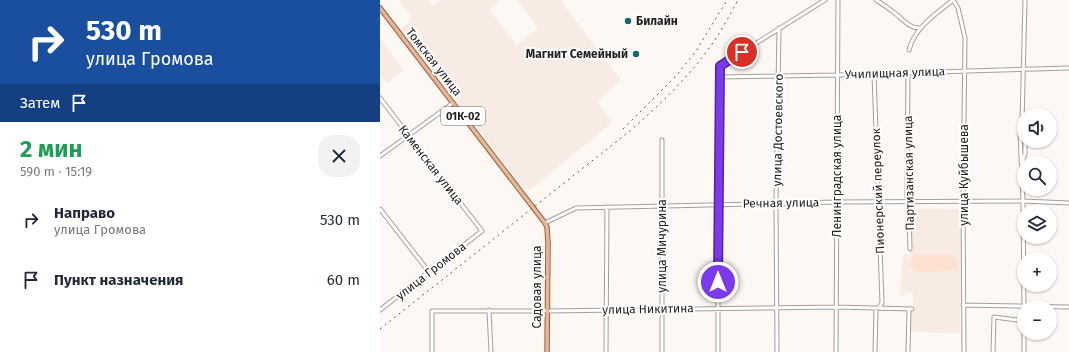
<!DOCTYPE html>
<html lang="ru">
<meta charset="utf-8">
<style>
body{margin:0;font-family:"Fira Sans",sans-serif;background:#f2f2f3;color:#1f2937;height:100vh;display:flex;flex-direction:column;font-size:15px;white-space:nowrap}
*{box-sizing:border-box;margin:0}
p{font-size:13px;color:#747a83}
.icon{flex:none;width:22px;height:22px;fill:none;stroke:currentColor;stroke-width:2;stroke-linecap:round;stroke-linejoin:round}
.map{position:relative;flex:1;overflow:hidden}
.panel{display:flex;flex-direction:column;background:#fff;width:380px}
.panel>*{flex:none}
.top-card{background:#1a4fa0;color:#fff;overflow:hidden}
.tools{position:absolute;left:637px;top:108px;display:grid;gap:8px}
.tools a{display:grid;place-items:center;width:40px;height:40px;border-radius:50%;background:#fff;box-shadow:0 1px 3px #0004;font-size:20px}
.pin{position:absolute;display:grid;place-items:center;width:34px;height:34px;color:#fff;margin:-17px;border:2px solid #fff;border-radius:50%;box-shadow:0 1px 4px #0007}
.me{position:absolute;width:44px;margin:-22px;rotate:0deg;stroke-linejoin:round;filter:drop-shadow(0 0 3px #0008)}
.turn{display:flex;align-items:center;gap:14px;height:84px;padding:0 20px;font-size:18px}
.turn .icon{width:52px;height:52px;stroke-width:2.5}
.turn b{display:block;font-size:28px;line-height:34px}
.then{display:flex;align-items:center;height:38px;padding:0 20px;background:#0003;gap:8px;font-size:15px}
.round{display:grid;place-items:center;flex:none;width:42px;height:42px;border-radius:16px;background:#f2f2f3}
.head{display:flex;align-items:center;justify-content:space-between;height:68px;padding:0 20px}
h1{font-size:24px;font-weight:700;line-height:30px;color:#1e9e55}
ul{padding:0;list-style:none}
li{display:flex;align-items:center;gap:12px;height:60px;padding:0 20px}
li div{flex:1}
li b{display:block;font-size:15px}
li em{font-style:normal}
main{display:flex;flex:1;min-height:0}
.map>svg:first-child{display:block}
.built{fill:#f8ebe3}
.green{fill:#fee1d1}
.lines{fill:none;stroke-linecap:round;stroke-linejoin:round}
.minor-casing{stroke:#a49f9b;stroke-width:5}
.major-casing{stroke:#976342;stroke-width:5.5}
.minor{stroke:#fff;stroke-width:3}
.major{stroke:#e6b698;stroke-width:3.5}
.rail{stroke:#5e5b59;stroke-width:1;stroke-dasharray:2 4;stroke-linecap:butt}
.route-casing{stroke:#51269a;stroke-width:10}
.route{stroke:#7c3aed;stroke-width:7}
.poi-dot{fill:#1a676d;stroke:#fff;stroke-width:1.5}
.labels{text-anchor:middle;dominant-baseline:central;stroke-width:4;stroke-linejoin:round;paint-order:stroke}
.shield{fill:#fff;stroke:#666464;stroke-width:1}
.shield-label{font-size:11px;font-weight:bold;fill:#242221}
.poi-label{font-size:12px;font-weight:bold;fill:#242221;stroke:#fff;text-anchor:start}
.street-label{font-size:12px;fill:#242221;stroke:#fff}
</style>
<main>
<section class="panel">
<div class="top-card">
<div class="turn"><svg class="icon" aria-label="right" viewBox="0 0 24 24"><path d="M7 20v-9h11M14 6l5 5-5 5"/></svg><div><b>530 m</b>улица Громова</div></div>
<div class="then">Затем<svg class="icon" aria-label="arrive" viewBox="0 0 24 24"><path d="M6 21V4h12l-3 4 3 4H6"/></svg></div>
</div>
<div class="head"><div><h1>2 мин</h1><p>590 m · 15:19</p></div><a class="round"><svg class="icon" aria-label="close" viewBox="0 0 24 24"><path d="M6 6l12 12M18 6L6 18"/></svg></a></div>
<ul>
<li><svg class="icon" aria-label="right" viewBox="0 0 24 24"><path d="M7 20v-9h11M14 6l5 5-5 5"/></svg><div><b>Направо</b><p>улица Громова</p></div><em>530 m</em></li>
<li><svg class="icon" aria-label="arrive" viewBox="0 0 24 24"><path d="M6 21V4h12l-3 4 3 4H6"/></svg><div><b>Пункт назначения</b></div><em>60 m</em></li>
</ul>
</section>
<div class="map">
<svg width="689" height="352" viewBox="0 0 689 352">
<rect width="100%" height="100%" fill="#fef8f5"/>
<path class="built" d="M19,0h29l5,6 7,-6h60l-10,10 26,35 22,-16 -20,-29h42l61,80 -24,21 15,22 -85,69 -127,-163 11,-8 -2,-3 3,-2z
M0,39l24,31 -17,13 -7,-8z
M531,209h50l-1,124 -51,-1 1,-27h3v-12l-7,-1 -1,3h-5l3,-40h7z"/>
<path class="green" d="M537,255h34l5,3 2,7 -3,5 -4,1 -34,1 -5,-3 -2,-6 2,-5z"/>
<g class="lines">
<g class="minor-casing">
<path id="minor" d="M496,0c5,3 11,7 16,11 9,6 16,17 27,17
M573,0l5,8 7,30 -2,163 1,151
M529,50c6,-23 26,-35 44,-50
M528,73l-1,123 2,11 1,42
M494,74l8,229 -3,5
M340,77l117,-2 232,-7
M0,98l102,133 -102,79
M642,124l3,-124
M644,132l-2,-1 -2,2 3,68 1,106
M0,156l73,-53
M642,162l3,-8v-13
M0,209l49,63
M165,223l31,-15 261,-6 186,-1 46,2
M583,305l106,2
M109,310l2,42
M52,352v-41h116l288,-4 76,2
M226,352l1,-145
M282,352v-212
M338,352v-147l2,-139 105,-66
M397,352l-1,-149 3,-175
M456,352l2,-352
M495,352l1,-44
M528,352l1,-43
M613,352l1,-35 23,3 7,-5
M644,352v-19"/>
</g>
<g class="major-casing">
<path id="major" d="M0,8l165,215 2,4 1,16 -1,109"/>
</g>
<use href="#minor" class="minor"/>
<use href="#major" class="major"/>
<path class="rail" d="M243,129l53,-53 20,-25 31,-51
M0,329l251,-199c33,-29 66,-61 89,-98 6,-10 12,-21 18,-32"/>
</g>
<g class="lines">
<g class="route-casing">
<path id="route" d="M338,282l2,-216 22,-14"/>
</g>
<use href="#route" class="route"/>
</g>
<g class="poi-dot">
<circle cx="248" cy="21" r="4"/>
<circle cx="256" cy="54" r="4"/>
</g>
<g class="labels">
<rect class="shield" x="61" y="107" width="44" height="18" rx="3"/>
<g class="shield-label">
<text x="83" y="116">01К-02</text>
</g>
<g class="poi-label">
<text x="256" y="21">Билайн</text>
<text x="248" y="54" text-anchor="end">Магнит Семейный</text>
</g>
<g class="street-label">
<text transform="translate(54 62) rotate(52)">Томская улица</text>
<text transform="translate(515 73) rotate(-2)">Училищная улица</text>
<text transform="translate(398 130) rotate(-89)">улица Достоевского</text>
<text transform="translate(51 165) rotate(52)">Каменская улица</text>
<text transform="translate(529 173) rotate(-91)">Партизанская улица</text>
<text transform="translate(584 175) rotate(-90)">улица Куйбышева</text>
<text transform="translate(457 176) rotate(-90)">Ленинградская улица</text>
<text transform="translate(498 191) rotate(-92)">Пионерский переулок</text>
<text transform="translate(401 203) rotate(-1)">Речная улица</text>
<text transform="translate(282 246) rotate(-90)">улица Мичурина</text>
<text transform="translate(51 271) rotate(-38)">улица Громова</text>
<text transform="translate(157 287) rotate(-90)">Садовая улица</text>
<text transform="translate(268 309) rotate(-1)">улица Никитина</text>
</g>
</g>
</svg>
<div class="tools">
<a><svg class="icon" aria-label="sound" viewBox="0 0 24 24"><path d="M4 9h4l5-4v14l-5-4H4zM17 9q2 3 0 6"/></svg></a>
<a><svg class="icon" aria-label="search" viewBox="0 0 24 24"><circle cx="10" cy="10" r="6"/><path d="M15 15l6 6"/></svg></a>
<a><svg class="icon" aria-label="layers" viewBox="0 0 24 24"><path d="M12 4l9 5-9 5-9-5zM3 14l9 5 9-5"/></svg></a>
<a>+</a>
<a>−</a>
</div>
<div class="pin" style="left:362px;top:52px;background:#d93025"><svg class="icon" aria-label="arrive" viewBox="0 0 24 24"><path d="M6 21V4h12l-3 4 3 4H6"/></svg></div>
<svg class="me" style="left:338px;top:282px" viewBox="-20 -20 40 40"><circle r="17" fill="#7c3aed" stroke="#fff" stroke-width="3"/><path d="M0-11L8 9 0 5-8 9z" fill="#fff"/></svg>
</div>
</main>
